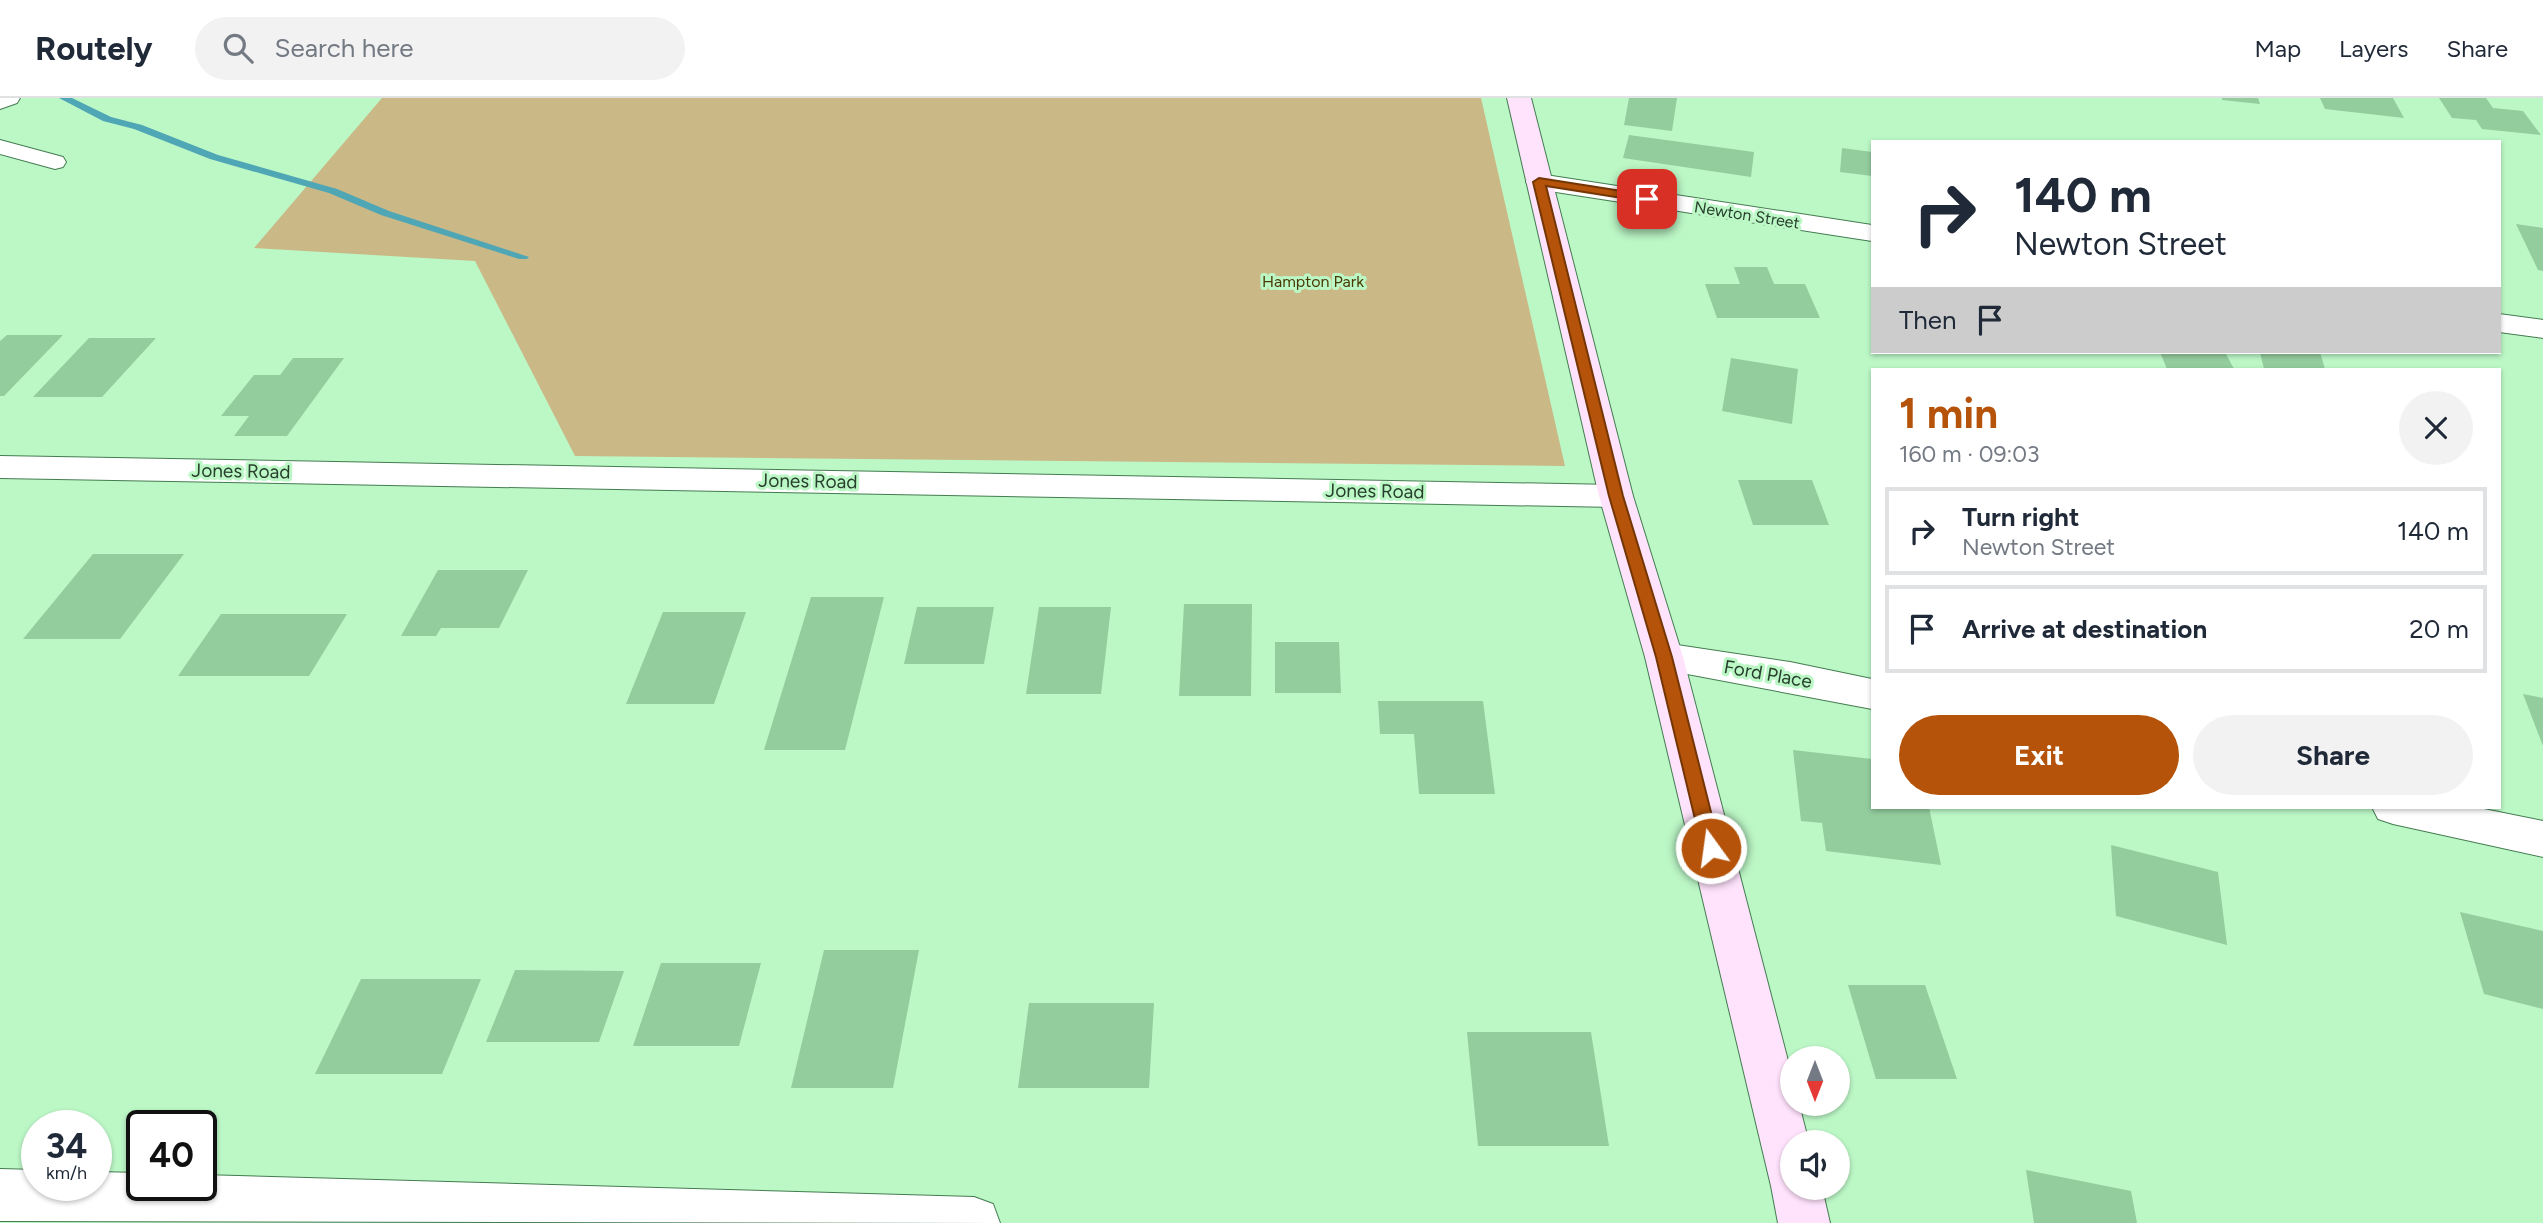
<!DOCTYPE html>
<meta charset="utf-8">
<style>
body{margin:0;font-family:Figtree,sans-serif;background:#f2f2f3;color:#1f2937;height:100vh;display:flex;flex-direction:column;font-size:26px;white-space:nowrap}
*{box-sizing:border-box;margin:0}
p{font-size:23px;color:#747a83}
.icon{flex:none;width:38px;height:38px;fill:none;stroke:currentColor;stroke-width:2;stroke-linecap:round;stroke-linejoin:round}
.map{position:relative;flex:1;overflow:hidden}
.details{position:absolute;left:1871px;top:270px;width:630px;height:441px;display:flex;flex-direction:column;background:#fff;border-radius:0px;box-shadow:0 2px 5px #0004}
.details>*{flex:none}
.top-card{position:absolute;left:1871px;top:42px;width:630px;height:214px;border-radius:0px;box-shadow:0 2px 5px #0004;background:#fff;color:#1f2937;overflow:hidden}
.needle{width:46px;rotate:180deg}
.controls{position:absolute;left:1780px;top:948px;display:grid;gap:14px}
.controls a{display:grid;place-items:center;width:70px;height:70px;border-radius:50%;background:#fff;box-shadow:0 2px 5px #0004;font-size:35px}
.speed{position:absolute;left:21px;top:1012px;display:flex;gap:14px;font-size:35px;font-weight:700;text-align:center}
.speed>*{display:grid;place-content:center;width:91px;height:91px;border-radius:50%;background:#fff;box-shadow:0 2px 5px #0004;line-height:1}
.speed small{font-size:18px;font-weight:400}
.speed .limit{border:4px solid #111;border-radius:10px;background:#fff;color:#111}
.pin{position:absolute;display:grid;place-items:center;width:60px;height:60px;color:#fff;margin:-30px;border-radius:14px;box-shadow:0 4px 10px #0006}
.me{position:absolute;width:77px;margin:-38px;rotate:346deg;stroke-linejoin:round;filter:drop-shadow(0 0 5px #0008)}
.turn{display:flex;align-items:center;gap:24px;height:147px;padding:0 28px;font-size:32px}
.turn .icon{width:91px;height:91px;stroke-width:2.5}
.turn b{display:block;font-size:49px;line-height:60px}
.then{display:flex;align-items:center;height:66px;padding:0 28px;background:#0003;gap:14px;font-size:26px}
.round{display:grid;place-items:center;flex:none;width:74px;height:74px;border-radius:37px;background:#f2f2f3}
.headline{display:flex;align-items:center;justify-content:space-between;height:119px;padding:0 28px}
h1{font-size:42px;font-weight:700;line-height:52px;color:#b45309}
.cta{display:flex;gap:14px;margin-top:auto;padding:14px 28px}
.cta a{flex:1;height:80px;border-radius:42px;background:#b45309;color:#fff;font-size:28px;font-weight:700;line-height:80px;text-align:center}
.cta a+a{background:#f2f2f3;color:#1f2937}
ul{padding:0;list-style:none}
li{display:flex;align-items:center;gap:21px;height:88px;margin:0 14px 10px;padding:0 14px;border:4px solid #e0e1e3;border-radius:0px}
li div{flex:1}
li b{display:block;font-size:26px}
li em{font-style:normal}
header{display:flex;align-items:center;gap:42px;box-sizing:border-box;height:98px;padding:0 35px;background:#fff;border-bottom:2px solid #e0e1e3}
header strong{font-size:33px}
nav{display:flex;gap:38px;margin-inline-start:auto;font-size:24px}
.search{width:490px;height:63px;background:#f2f2f3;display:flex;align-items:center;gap:18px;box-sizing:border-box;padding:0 24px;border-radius:38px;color:#747a83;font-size:26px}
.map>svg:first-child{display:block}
.green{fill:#cab887}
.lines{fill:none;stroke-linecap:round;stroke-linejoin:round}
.stream{fill:#4fa6b5;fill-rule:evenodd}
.building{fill:#93cd9e}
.lane-casing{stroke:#447c51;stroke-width:2}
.street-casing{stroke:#447c51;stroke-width:2}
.secondary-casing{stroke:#447c51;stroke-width:2}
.lane{fill:#fff;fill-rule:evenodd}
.street{fill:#fff;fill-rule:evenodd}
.secondary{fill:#ffe2fc;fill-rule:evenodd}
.route{fill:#b45309;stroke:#753606;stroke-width:2}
.labels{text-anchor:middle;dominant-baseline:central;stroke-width:6;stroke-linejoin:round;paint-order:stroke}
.far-street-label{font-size:16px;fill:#273f2c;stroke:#bcf7c6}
.far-park-label{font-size:16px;fill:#493903;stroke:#bcf7c6}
.street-label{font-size:19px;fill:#273f2c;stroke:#bcf7c6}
</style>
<header>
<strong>Routely</strong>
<div class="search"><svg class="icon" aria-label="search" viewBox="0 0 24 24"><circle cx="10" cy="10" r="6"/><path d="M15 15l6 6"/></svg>Search here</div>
<nav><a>Map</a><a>Layers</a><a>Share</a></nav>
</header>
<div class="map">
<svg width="2543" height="1125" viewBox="0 0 2543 1125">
<rect width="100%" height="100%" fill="#bcf7c6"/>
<path class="green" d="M382,0h1099l84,368 -990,-10 -100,-195 -221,-13z"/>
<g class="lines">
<path class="stream" d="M59,0h13l39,19 31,8 76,30 119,34 52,22 140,46 -2,2h-8l-138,-44 -52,-22 -119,-34 -76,-30 -31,-8z"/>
</g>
<path class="building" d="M1629,0h48l-5,33 -48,-6z
M2222,0h36l2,6 -38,-4z
M2320,0h73l11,20 -79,-9z
M2439,0h47l7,10 30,3 18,24 -59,-6 -6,-9 -24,-2z
M1629,37l125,17 -3,25 -128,-19z
M1842,50l30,4v24l-32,-4z
M2516,126l27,4v43l-5,-1z
M1734,169h33l7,17h31l15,34h-103l-12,-34h35z
M7,237h56l-59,61h-4v-55z
M89,240h67l-54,59h-69z
M2160,254h65l9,17h-67z
M2260,254h60l5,17h-61z
M293,260h51l-57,78h-53l15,-20h-28l33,-41h26z
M1731,260l67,11 -6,55 -70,-13z
M1738,382h74l17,45h-76z
M93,456h91l-64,85h-97z
M438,472h90l-29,58h-58l-5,8h-35z
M811,499h73l-39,153h-81z
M1184,506h68l-1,92h-72z
M917,509h77l-10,57h-80z
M1039,509h72l-10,87h-75z
M663,514h83l-32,92h-88z
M221,516h126l-38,62h-131z
M1275,544h64l2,51h-66z
M2523,596l20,4v48z
M1378,603h105l12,93h-76l-5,-60h-34z
M1793,652l79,9v48h57l12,58 -115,-14 -4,-28 -21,-2z
M2111,747l107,27 9,73 -111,-29z
M2460,814l83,19v78l-59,-15z
M824,852h95l-26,138h-102z
M661,865h100l-22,83h-106z
M515,872l109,1 -25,71h-113z
M361,881h120l-39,95h-127z
M1848,887h77l32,94h-81z
M1029,905h125l-5,85h-131z
M1467,934h124l18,114h-131z
M2026,1072l105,21 6,32h-103z"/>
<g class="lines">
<g class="lane-casing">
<path id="lane" d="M0,0h20l-3,5 -17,6z
M0,42l63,17 3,5 -3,5 -8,2 -55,-15z"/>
</g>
<g class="street-casing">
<path id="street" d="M1539,76l333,51v16l-342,-53 -4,-6 4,-6z
M2499,216l44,6v18l-44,-6z
M0,358l1616,29 12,3 5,8 -5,8 -12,3 -1616,-29z
M1664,545l126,19 82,17v30l-222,-42 -5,-10 5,-10z
M2372,709h102l69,14v36l-150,-33 -15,-5z
M0,1071l37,1v15h59v-13l46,1v12h59v-10l773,22 19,7 7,19 -1000,-2z"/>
</g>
<g class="secondary-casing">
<path id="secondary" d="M1507,0h24l102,398 50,161 109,419v28h7l10,39h-17v45h30l8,35h-52l-7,-37 -126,-529 -46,-161z"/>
</g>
<use href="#lane" class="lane"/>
<use href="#street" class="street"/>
<use href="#secondary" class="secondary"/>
</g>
<path class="route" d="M1539,80l108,17 5,4 -5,3 -101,-16 77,310 49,161 48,191 -3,5 -6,2 -6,-2 -3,-5 -46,-191 -47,-161 -76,-314z"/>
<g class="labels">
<g class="far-street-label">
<text transform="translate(1747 117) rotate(9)">Newton Street</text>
</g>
<g class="far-park-label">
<text x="1313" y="183">Hampton Park</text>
</g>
<g class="street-label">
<text transform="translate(241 373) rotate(1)">Jones Road</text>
<text transform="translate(808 383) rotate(1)">Jones Road</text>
<text transform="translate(1375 393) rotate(1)">Jones Road</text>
<text transform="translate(1768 576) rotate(10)">Ford Place</text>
</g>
</g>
</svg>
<div class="controls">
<a><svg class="needle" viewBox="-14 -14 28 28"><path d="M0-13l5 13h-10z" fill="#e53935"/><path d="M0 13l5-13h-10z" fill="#747a83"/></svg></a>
<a><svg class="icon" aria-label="sound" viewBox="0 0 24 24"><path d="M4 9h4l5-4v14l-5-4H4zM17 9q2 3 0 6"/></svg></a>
</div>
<div class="speed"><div>34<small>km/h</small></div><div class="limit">40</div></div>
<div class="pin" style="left:1647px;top:101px;background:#d93025"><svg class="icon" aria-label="arrive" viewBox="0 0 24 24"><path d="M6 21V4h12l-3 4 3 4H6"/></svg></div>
<svg class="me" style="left:1711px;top:750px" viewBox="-20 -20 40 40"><circle r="17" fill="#b45309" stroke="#fff" stroke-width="3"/><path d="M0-11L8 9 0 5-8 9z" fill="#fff"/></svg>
<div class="top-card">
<div class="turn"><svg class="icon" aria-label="right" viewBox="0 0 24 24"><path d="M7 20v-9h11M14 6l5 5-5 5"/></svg><div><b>140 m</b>Newton Street</div></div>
<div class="then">Then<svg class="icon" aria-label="arrive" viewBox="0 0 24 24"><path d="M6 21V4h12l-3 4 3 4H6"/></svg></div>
</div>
<section class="details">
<div class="headline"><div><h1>1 min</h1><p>160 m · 09:03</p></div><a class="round"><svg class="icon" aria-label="close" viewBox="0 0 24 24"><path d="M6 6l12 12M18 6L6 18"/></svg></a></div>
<ul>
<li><svg class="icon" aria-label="right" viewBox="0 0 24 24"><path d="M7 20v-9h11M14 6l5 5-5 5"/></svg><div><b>Turn right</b><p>Newton Street</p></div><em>140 m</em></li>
<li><svg class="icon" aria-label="arrive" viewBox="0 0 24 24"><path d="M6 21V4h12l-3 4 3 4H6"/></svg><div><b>Arrive at destination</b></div><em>20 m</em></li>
</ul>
<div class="cta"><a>Exit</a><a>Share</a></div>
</section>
</div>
